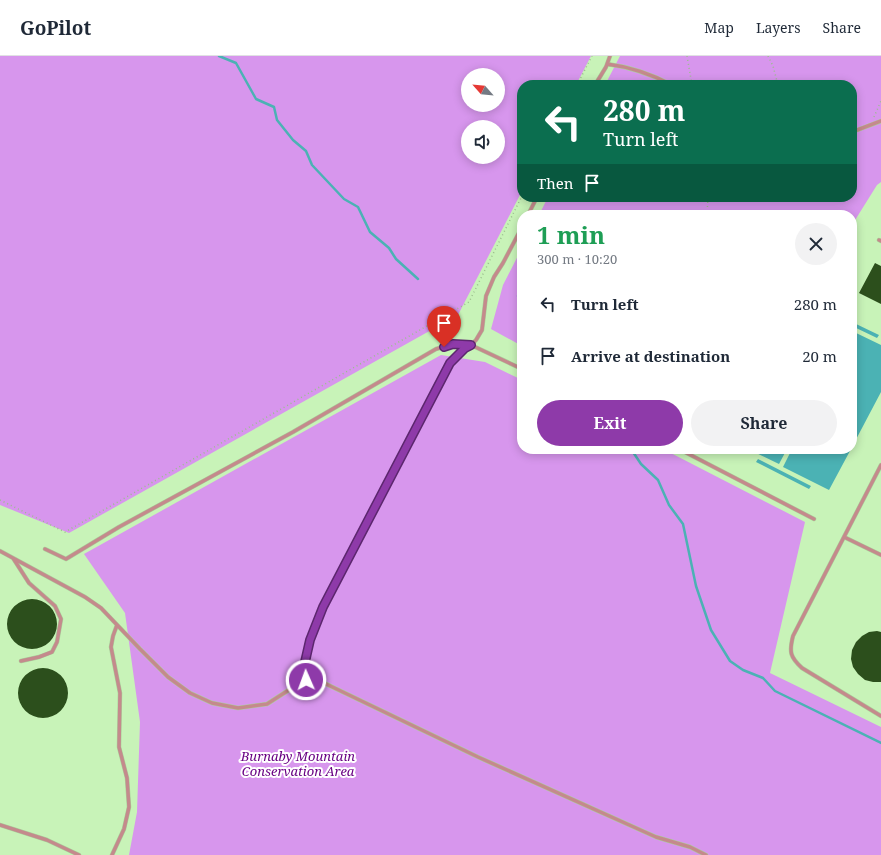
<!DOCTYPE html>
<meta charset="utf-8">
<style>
body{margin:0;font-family:"Noto Serif",serif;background:#f2f2f3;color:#1f2937;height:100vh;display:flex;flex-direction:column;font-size:15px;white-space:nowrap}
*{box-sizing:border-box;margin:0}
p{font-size:13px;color:#747a83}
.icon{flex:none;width:22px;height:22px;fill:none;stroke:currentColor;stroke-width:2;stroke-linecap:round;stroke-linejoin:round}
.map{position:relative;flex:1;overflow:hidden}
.sheet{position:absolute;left:517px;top:154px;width:340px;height:244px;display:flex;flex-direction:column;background:#fff;border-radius:16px;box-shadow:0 2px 10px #0003}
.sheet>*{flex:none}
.top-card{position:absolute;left:517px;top:24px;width:340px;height:122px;border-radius:16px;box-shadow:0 2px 10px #0003;background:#0b6e4f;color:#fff;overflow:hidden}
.needle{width:26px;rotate:297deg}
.controls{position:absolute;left:461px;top:12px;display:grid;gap:8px}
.controls a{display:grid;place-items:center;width:44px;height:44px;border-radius:50%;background:#fff;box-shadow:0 2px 10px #0003;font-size:20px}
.pin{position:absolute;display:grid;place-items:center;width:34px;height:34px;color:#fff;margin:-41px -17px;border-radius:50% 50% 50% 0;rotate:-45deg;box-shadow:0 0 4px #0007}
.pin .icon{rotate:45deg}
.me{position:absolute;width:44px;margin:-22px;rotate:358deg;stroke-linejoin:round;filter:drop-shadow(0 0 3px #0008)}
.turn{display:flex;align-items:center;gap:14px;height:84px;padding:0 20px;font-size:18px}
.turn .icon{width:52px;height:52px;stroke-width:2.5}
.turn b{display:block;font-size:28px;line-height:34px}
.then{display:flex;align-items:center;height:38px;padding:0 20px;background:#0003;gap:8px;font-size:15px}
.round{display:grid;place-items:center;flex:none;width:42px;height:42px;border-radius:21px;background:#f2f2f3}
.headline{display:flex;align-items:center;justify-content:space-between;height:68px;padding:0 20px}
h1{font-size:24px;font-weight:700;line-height:30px;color:#1e9e55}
.action{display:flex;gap:8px;margin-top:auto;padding:8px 20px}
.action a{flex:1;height:46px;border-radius:24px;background:#8e3aa9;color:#fff;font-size:16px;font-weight:700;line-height:46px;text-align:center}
.action a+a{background:#f2f2f3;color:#1f2937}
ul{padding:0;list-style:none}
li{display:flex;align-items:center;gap:12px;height:52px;padding:0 20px}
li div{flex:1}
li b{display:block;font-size:15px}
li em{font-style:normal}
header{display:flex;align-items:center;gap:24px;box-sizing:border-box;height:56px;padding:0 20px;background:#fff;border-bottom:1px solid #e0e1e3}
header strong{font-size:19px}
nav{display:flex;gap:22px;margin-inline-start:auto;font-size:14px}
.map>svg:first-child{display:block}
.green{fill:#d796ed;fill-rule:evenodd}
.water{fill:#4bb2b4}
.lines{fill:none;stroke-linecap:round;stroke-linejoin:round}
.stream{stroke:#4bb2b4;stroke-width:2.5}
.building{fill:#2c4f1c}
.lane-casing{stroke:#aad09c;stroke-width:4.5}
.path{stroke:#9bbe8d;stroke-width:1.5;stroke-dasharray:1 3;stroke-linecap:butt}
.lane{stroke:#c48a8c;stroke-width:3.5}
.route-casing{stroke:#5c266e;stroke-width:10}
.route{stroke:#8e3aa9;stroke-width:7}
.labels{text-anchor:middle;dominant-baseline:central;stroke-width:4;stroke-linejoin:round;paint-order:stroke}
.park-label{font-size:13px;font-style:italic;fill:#690283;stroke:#fff}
</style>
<header>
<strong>GoPilot</strong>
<nav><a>Map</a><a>Layers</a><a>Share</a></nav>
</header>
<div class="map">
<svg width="881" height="799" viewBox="0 0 881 799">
<rect width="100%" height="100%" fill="#c8f3b8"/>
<path class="green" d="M0,0h591l-15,29h-54v106l-64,124 -389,218 -69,-28zM468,19h30v30h-30zM468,71h30v30h-30z
M620,0h261v126l-4,3 -25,40v-10h-313l9,-18h304v-112h-247z
M522,192v98l-31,-17 12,-44z
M441,299l44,7 37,18v69h141l142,73 -35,151 111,54v128h-752l8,-43 3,-90 -15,-109 -41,-59z"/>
<path class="water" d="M854,267l25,12 -2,3 -25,-12z
M852,275l29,14v47l-29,55z
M748,393h39l-8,15z
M792,393h59l-22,41 -46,-23z
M758,403l53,27 -2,3 -53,-27z"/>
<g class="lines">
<path class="stream" d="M219,0l17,7 20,36 18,8 3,13 16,20 13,11 6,14 32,34 14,8 12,25 19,16 7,11 22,20
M518,240l4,7
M631,393l10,15 17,16 11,25 14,19 13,62 15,44 19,31 13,9 20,8 12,13 106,52"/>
</g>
<path class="building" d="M875,207l6,3v38l-22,-11z
M7 568a25 25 0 1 1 50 0a25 25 0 1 1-50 0Z
M877,575l4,1v50h-8l-8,-2 -7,-6 -5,-7 -2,-8 1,-9 4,-8 6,-6 7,-4z
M18 637a25 25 0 1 1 50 0a25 25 0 1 1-50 0Z"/>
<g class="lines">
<g class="lane-casing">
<path id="lane" d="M607,8c24,3 44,10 65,21
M595,29l11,-18 4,-11
M852,76l29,-11
M528,159l9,-18
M879,184l2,1
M679,393l135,70
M881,409l-88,171c-4,16 -3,21 9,32l79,48
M844,481l37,18
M45,493l21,10 53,-32 174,-95 143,-83 17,-5 18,1 51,24
M0,495l85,46 16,11 39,41 28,28 22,16 22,10 26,5 29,-4 39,-25 16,3 156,75 178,80 34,10 16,8
M13,502l16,25 26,23 6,13 -4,23 -5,10 -13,5 -18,4
M306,623l-1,-17 5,-22 13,-33 127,-244 15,-15 6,-3 5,-5 6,-10 4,-34 8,-19 9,-14 19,-36
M0,769l47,15 32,15
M112,799l12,-26 5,-22 -2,-29 -8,-31 1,-54 -9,-46 2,-11 4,-11"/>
</g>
<path class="path" d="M687,0l5,29
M768,0l5,10 5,19
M577,29l15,-29
M874,61l7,-16
M707,159l1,-18
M0,444l65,32 404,-230 53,-106"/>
<use href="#lane" class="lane"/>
</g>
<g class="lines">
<g class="route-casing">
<path id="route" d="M306,624l-1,-18 5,-22 13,-33 127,-244 15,-15 6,-3 -18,-1 -9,3"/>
</g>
<use href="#route" class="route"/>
</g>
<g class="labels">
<g class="park-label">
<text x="298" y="700">Burnaby Mountain<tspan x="298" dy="15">Conservation Area</tspan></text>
</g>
</g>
</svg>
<div class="controls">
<a><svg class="needle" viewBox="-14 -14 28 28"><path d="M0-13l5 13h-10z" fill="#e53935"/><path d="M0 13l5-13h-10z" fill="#747a83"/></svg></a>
<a><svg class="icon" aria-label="sound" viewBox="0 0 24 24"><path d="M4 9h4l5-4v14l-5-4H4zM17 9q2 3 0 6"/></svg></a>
</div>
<div class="pin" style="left:444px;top:291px;background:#d93025"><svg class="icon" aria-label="arrive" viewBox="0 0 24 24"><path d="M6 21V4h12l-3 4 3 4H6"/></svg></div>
<svg class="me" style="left:306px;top:624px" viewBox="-20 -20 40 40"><circle r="17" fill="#8e3aa9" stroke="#fff" stroke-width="3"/><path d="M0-11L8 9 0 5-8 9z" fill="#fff"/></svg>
<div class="top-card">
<div class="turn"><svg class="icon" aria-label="left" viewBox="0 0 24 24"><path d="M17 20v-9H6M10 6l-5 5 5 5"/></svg><div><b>280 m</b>Turn left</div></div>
<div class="then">Then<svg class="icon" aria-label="arrive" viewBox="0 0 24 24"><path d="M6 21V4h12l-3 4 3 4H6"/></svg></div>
</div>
<section class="sheet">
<div class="headline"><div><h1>1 min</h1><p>300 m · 10:20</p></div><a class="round"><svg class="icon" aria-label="close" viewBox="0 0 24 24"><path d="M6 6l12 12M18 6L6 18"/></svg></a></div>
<ul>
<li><svg class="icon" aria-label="left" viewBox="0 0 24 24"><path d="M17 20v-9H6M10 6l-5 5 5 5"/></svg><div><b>Turn left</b></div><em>280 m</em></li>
<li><svg class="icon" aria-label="arrive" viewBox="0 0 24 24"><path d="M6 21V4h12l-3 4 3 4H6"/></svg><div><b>Arrive at destination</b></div><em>20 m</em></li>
</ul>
<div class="action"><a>Exit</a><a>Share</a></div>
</section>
</div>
